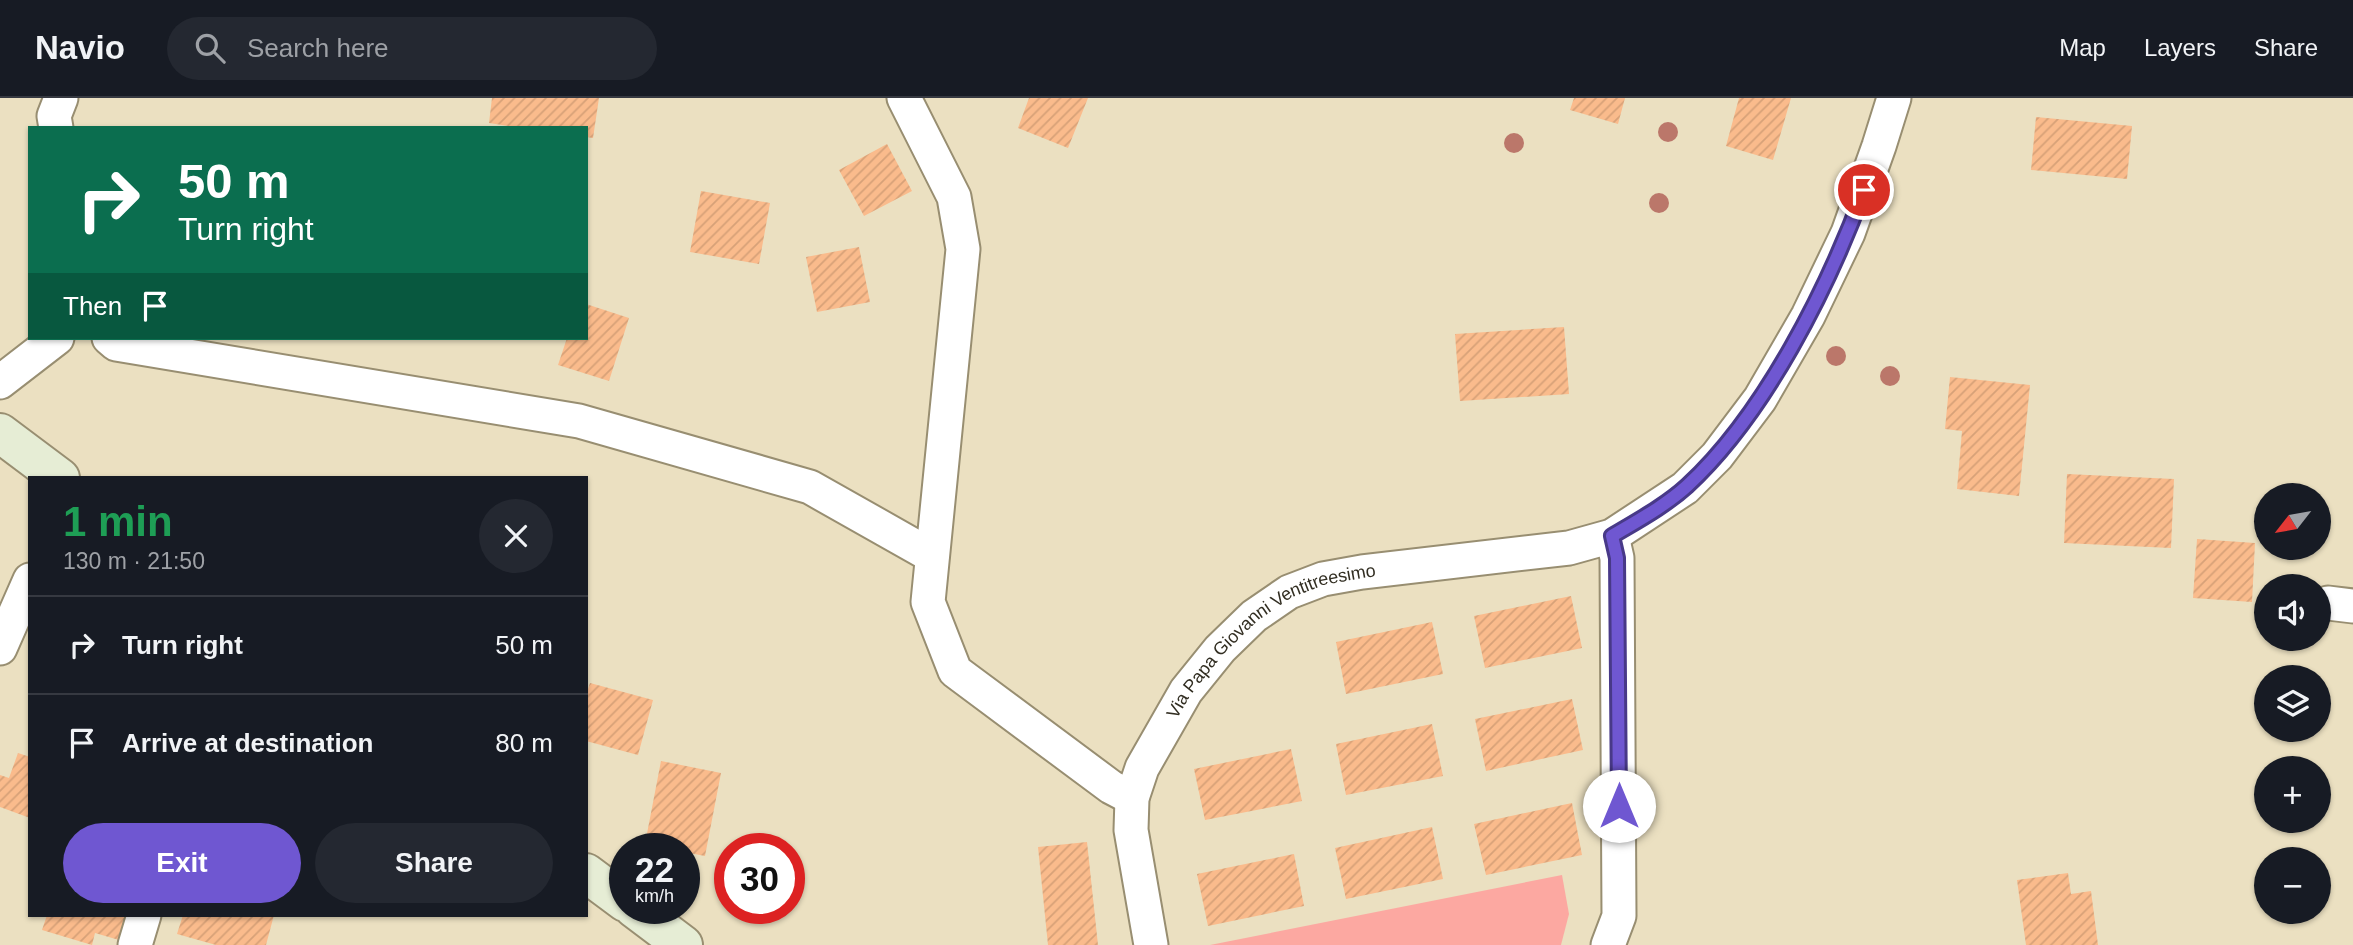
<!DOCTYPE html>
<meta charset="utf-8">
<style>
body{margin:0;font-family:Helvetica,sans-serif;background:#242831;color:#f1f3f6;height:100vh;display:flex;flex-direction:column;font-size:26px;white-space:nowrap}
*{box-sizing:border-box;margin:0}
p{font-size:23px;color:#9ea1a6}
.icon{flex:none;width:38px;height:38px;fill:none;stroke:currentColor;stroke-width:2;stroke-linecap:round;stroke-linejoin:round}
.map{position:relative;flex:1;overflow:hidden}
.drawer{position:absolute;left:28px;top:378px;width:560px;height:441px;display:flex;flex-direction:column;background:#171b24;border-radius:0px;box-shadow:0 2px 5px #0004}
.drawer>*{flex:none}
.banner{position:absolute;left:28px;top:28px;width:560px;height:214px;border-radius:0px;box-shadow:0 2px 5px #0004;background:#0b6e4f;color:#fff;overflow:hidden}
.needle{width:46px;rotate:239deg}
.buttons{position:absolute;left:2254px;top:385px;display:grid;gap:14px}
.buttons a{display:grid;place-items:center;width:77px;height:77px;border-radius:50%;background:#171b24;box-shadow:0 2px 5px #0004;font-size:35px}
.speed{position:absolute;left:609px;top:735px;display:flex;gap:14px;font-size:35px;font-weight:700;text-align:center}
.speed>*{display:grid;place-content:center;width:91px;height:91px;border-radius:50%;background:#171b24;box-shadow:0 2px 5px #0004;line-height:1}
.speed small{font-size:18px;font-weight:400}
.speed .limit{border:10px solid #d22;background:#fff;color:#111}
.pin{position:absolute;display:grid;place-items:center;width:60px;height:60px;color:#fff;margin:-30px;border:4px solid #fff;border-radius:50%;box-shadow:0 2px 7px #0007}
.me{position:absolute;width:77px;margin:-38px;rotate:0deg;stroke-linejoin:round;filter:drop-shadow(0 0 5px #0008)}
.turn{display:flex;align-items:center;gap:24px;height:147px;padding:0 35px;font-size:32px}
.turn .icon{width:91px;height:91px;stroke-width:2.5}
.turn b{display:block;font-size:49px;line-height:60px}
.then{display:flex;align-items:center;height:66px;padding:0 35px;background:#0003;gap:14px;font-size:26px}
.round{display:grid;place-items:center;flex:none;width:74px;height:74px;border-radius:37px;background:#242831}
.headline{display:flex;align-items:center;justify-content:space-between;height:119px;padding:0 35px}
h1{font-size:42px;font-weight:600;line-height:52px;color:#1e9e55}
.cta{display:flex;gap:14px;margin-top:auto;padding:14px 35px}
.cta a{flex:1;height:80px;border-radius:42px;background:#6f57d1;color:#fff;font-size:28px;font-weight:600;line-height:80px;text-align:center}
.cta a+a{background:#242831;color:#f1f3f6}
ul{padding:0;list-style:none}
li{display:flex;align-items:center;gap:21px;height:98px;padding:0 35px;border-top:2px solid #363941}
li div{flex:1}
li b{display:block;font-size:26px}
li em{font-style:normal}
header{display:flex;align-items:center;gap:42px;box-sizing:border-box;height:98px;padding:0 35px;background:#171b24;border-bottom:2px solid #363941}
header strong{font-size:33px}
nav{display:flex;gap:38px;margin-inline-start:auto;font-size:24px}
.search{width:490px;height:63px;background:#242831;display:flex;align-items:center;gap:18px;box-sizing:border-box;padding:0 24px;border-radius:38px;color:#9ea1a6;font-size:26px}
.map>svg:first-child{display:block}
.green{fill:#fca8a1}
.building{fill:url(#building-hatch)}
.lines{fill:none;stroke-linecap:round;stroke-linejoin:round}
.minor-casing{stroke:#988e71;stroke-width:37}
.secondary-casing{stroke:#988e71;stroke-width:42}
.minor{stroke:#fff;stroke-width:33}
.secondary{stroke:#e6edd5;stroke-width:38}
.tree{fill:#bb776a}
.route-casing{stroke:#483988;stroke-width:18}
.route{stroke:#6f57d1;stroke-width:12}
.labels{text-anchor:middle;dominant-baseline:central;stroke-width:7;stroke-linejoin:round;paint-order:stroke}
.street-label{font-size:18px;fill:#322e22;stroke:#f8edce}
</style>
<header>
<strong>Navio</strong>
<div class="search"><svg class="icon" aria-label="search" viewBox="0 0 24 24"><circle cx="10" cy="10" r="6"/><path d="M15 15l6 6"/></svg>Search here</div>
<nav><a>Map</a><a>Layers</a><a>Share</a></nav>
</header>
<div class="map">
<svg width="2353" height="847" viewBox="0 0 2353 847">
<defs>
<pattern id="building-hatch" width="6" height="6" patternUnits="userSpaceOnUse" patternTransform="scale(1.75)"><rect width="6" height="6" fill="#fabb8c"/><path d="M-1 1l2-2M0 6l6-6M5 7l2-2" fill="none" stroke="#d7a178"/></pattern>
</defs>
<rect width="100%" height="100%" fill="#ebe0c1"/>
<path class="green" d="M1562,777l7,39 -8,31h-351z"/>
<path class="building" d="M492,0h107l-6,40 -7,-1v-9h-65l-32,-5z
M1029,0h59l-20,50 -50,-20z
M1574,0h51l-7,26 -48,-14z
M1739,0h52l-18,62 -47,-14z
M2036,19l96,9 -5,53 -96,-9z
M887,46l25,47 -48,25 -25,-46z
M701,93l69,12 -11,61 -69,-12z
M859,149l11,55 -53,10 -11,-55z
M586,206l43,14 -20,63 -51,-16 9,-27h19z
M1564,229l5,67 -109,7 -5,-67z
M1950,279l80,8 -11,111 -62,-7 5,-58 -17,-2z
M2067,376l107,5 -3,69 -107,-5z
M2197,441l58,4 -3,59 -59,-4z
M1571,498l11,52 -97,20 -11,-52z
M1432,524l11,52 -97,20 -10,-52z
M590,585l63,17 -15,55 -52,-14v-46z
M1572,601l11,51 -97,21 -11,-52z
M1432,626l11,52 -97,19 -10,-51z
M1291,651l11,52 -97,19 -11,-51z
M18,655l12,4v61l-30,-11v-32l9,3z
M661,663l60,12 -16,83 -21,-4v-3h-16l-23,-5z
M1572,705l10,52 -96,20 -12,-51z
M1432,729l11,52 -97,20 -11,-51z
M1087,744l11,103h-50l-10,-98z
M1294,756l10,52 -96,20 -11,-52z
M2068,775l3,21 20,-3 7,54h-72l-9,-65z
M47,817h80l-8,25 -24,-7 -3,12 -50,-15z
M183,817h91l-8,30h-50l-39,-11z"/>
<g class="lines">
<g class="minor-casing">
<g id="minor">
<path d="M904,0l50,99 9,52 -35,353 27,69 156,116 21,11"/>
<path d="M56,30l-2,-12 7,-18"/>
<path d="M109,240l7,6 463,77 231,66 122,69"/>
<path d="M0,284l57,-44"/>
<path d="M2328,505l25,3"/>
<path d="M0,550l30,-68"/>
<path d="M135,847l9,-30"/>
<path id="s1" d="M1151,847l-20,-115 1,-32 10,-30 44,-77 34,-42 34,-33 35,-24 34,-13 39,-7 207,-24 43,-12 73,-48 32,-32 43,-57 48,-83 40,-83 31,-87 15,-48"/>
<path d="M1608,847l11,-29 -2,-358 -5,-22"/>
</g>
</g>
<g class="secondary-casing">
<path id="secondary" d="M0,335l60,45
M586,775l39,29
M634,810l49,37"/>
</g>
<use href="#minor" class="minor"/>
<use href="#secondary" class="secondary"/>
</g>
<g class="tree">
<circle cx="1668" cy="34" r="10"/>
<circle cx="1514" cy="45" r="10"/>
<circle cx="1659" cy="105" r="10"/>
<circle cx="1836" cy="258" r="10"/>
<circle cx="1890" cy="278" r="10"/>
</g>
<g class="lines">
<g class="route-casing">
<path id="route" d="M1619,708l-2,-248 -5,-22c25,-15 53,-30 75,-50 78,-72 141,-198 177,-296"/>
</g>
<use href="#route" class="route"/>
</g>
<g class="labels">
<g class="street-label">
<text stroke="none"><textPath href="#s1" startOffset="371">Via Papa Giovanni Ventitreesimo</textPath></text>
</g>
</g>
</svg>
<div class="buttons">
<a><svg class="needle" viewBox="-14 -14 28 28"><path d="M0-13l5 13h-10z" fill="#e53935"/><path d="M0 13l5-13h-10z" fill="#9ea1a6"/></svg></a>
<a><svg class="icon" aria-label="sound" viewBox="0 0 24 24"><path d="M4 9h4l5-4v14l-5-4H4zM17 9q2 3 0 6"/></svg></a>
<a><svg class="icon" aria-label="layers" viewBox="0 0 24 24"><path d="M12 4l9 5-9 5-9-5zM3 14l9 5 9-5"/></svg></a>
<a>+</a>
<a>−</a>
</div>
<div class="speed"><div>22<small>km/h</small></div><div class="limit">30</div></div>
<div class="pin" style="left:1864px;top:92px;background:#d93025"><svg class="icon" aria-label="arrive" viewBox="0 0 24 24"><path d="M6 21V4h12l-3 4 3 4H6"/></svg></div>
<svg class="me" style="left:1619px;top:708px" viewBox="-20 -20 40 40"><circle r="19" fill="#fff"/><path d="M0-13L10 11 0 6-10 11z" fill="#6f57d1"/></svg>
<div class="banner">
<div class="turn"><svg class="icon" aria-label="right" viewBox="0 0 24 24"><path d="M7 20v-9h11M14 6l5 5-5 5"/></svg><div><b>50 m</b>Turn right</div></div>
<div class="then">Then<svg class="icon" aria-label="arrive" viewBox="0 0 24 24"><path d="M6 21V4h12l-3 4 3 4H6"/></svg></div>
</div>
<section class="drawer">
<div class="headline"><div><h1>1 min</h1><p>130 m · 21:50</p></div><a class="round"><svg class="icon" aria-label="close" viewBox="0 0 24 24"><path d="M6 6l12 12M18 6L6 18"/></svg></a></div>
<ul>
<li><svg class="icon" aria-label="right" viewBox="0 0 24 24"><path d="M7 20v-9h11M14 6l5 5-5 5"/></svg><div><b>Turn right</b></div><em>50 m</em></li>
<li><svg class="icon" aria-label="arrive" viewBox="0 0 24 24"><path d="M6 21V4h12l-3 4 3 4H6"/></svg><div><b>Arrive at destination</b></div><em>80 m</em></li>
</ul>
<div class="cta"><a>Exit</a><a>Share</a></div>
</section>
</div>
